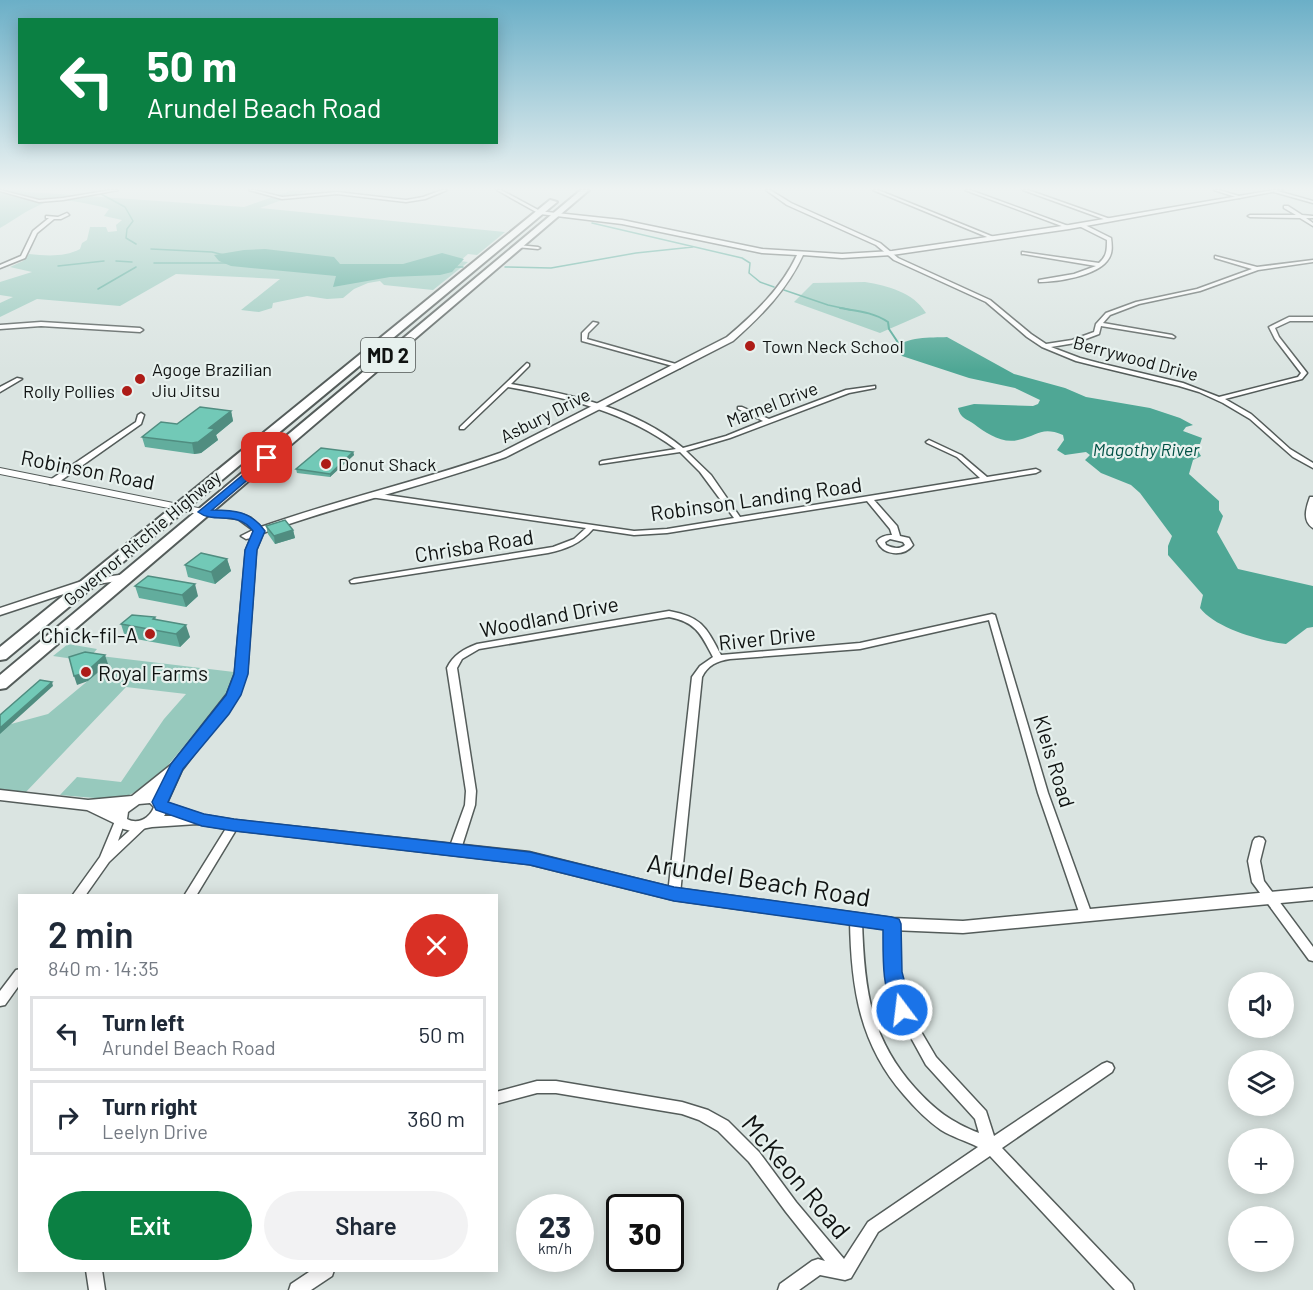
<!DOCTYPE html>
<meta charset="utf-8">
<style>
body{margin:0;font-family:Barlow,sans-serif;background:#f2f2f3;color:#1f2937;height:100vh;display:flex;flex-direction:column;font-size:22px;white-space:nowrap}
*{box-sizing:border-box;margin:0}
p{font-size:20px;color:#747a83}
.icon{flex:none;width:33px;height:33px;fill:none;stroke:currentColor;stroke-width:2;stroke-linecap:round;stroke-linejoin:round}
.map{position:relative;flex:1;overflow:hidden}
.drawer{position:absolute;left:18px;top:894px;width:480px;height:378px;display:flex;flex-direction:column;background:#fff;border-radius:0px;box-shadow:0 3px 15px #0003}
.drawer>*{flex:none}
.banner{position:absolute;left:18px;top:18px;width:480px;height:126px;border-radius:0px;box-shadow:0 3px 15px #0003;background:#0b8043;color:#fff;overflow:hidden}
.fabs{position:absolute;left:1228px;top:972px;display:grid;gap:12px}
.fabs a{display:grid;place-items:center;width:66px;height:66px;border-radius:50%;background:#fff;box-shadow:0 3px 15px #0003;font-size:30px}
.speed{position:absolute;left:516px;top:1194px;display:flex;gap:12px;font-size:30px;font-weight:700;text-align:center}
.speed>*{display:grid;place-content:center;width:78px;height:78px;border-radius:50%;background:#fff;box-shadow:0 3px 15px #0003;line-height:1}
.speed small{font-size:15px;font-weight:400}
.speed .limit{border:3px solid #111;border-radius:9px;background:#fff;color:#111}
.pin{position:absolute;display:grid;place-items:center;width:51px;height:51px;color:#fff;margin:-26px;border-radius:12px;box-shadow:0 3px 9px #0006}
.me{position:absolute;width:66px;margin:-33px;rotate:345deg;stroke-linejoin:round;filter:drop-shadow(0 0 4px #0008)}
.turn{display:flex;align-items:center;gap:21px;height:126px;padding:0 30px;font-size:27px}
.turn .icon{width:78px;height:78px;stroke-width:2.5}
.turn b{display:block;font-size:42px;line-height:51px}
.round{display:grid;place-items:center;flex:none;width:63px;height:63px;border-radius:32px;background:#f2f2f3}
.overview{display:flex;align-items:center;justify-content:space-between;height:102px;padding:0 30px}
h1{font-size:36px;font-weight:600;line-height:45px}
.primary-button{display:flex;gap:12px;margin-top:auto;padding:12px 30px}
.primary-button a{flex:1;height:69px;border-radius:36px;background:#0b8043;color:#fff;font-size:24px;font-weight:600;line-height:69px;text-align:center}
.primary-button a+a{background:#f2f2f3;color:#1f2937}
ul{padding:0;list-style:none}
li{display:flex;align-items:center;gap:18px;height:75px;margin:0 12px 9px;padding:0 18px;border:3px solid #e0e1e3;border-radius:0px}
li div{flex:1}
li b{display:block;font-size:22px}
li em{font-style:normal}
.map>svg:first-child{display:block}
.green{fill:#97c9bd}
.water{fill:#4fa795}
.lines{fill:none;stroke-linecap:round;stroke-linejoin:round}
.stream-far1{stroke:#4fa795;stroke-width:1.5}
.stream{stroke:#4fa795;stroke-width:2}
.street-casing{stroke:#545c5a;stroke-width:3}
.secondary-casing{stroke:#545c5a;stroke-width:3}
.primary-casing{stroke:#545c5a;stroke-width:2}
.highway-casing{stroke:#545c5a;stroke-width:4}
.street{fill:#fff;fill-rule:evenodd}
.secondary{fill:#fff;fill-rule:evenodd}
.primary{fill:#fff;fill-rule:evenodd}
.highway{fill:#fff;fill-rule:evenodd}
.wall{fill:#62ad9d}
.shaded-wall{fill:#508d80}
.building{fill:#72c9b7;stroke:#508d80;stroke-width:1.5}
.route{fill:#1a73e8;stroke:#114b97;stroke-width:1.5}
.poi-dot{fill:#ad1c17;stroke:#e7f1ee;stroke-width:2}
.labels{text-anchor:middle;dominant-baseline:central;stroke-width:4.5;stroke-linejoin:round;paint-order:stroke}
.far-poi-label{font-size:18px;fill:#101312;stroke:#e7f1ee;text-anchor:start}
.far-street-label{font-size:18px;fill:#101312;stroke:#e7f1ee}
.far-water-label{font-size:18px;font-style:italic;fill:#005145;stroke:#e7f1ee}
.shield{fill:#e7f1ee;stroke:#505654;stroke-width:1.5}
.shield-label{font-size:20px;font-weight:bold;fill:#101312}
.street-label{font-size:21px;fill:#101312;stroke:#e7f1ee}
.poi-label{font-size:21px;fill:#101312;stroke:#e7f1ee;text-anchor:end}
.near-street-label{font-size:26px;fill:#101312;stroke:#e7f1ee}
</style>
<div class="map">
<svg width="1313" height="1290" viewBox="0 0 1313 1290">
<rect width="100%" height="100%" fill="#dae4e1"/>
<path class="green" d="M0,190l244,17 49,-17h16l-49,18 245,24 -28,23 -9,-1 -8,7 8,1 -35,28 -49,-5 -4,-4 -12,2 -14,6 -11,9 -16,1 -20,-3 -34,7 -1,5 -13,4 -18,-2 39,-31 -104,-5 -56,32 -83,-7 -37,18v-14l13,-6 -13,-2v-13l32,-10 -22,-5 13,-6 6,-7c18,2 36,3 51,-5l2,-6 5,-3 3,-13h16l2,5 9,-1 -1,-6 6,-5 -18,-4 5,-7c-19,-5 -49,-13 -67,-5 -15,6 -28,16 -42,24z
M865,282c23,4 48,10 61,31l-46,20 -86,-31 19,-19z
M68,644l29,5 -5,6 142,17 2,12 -82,98 -7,4 -20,10 -21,3 -46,-4 17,-18 44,5 43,-63 22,-25 -60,-7 -101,106 -25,-4v-62l48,-13 60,-50 -55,-8z"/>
<path class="water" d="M265,249l69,8 6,7h63l39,-11 22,6 -12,13 -12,3 -50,2 -57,10 3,-11 -105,-10 -12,-5 -5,-6 30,-5z
M947,337l67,37 51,14 21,9 64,11 30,10 13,7 -7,2 -3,4 19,7 -2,6h-5l-5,4 8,3 3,5 -8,4 -4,14 30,27v9l4,6 -6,16 21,37 75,17v41l-6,1 -21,16c-25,-3 -71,-16 -86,-36l3,-13 -35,-40v-9l4,-10 -32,-43 -9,-8 -30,-12 -16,-13 5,-5 -4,-3 -21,3 -8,-5 7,-10 -1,-5c-22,-9 -25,1 -45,5 -16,4 -32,-7 -44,-16 -7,-5 -14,-6 -16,-16l16,-4 59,2 5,-2 2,-4 -25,-12 -46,-10 -67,-22 -7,-7c10,-13 36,-11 52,-12z"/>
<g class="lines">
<path class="stream-far1" d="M101,194l24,13 8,14 -6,8 -1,9 10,6
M592,223l150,35 8,5 -1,10 11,9 14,5
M151,249l61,3 12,3
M116,261l16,1
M154,263h74
M58,266l46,-5
M453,267h10
M505,267l46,1 85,-15 57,-6
M98,289l38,-22
M784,290l44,15 23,5"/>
<path class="stream" d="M840,308c17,3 33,4 48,14l1,7 10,15"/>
<g class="street-casing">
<path id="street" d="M0,190l39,10 24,-2 48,-8h7l-55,10 -24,2 -39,-11z
M249,190h5l28,7 55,-5 69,8 17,-3 19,-7h5l-22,9 -19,3 -69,-8 -55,5z
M497,190h4l41,22 -4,1z
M766,190h4l21,13 89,40 18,15 92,42 41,34 15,10 26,-4 22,-8 2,-8 10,-11 30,-11 61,-13 55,-20 -37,-11v-2l42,11 56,-7v2l-55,8 -58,21 -61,13 -29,11 -7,8 69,12 3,2 -1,1 -73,-12 -2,8 -24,9 -24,4 29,11 19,5 84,20 36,14 79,-20 3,-4 -26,-34 -6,-12 20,-10h24v4h-23l-15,7 4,9 28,36 -5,6 -77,20 26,15 39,35 23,14v5l-20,-11 -43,-38 -27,-16 -24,-11 -20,-6 -83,-20 -20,-5 -34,-14 -15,-10 -41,-35 -92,-42 -18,-15 -89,-40z
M873,190h5l118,48 -4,1z
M965,190h5l101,37 -4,1z
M1023,190h5l85,30 -4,1z
M1214,190h5l23,7 -3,1z
M1274,190l39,11v2l-39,-11z
M1284,206h4l14,9 11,1v2h-7l7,5v3l-13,-8 -50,-1 -2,-1 2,-1h46l-12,-7z
M67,213l2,2 -8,4h-7l-17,14 -12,25 -25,10v-3l21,-9 12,-25 16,-13h-3v-2l12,1z
M1079,224h4l28,14c1,8 2,16 -4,23 -12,15 -49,21 -68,21v-2l35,-6 22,-8 -72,-12h-2v-2l77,11c8,-7 8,-13 8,-23l-28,-14z
M518,245l20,2 2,1 -2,1 -22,-2v-2z
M41,322l99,6 3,2 -3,2 -99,-6 -41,3v-4z
M593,322l5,1 -10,10 -1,6 96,27 -3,2 -98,-27v-8z
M527,363l2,1v2l-18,18c59,10 124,24 172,64l43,-12 37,-15 -25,-12v-2h4l27,12 77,-29 29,-4v2l-26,5 -119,45 -44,13 25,24 29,42 240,-39 -23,-21 -30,-14 -1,-1 3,-2 32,15 26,22 49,-8 4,2 -4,2 -162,27 23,26 3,10 9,2 4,7c-9,12 -30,11 -36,-4 4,-5 10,-6 15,-6l-2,-6 -23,-28 -200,32 -33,2 -41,-6c-13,15 -27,20 -45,24l-194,30h-3l-1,-2 4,-2 199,-32 21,-8 12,-11 -216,-31 -1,-2 4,-2 261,38 33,-2 67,-11 -34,-46 -20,-20 -80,12v-2l2,-1 74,-12c-50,-37 -108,-51 -168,-62l-44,42h-4v-2zM890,539l13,3 2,3c-6,5 -12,3 -19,0l-1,-3z
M17,378l5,1 -22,13v-5z
M141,413l3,2 -3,9 -85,60h-6v-4l86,-58 2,-7z
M1310,497h3v31c-11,-7 -7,-20 -3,-31z
M669,611c33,6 37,16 52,44l139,-12 132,-29 3,1 53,178 44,122 -2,3 -4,2 -4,-2 -2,-3 -42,-122 -49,-173 -129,29 -130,10c-13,2 -22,6 -28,18l-22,217 -2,3 -4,1 -4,-1 -2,-3 24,-217 8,-11 13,-9c-12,-23 -17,-35 -44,-40l-190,32 -17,10 -5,9 19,123 -1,14 -14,44 -2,3 -4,1 -4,-1 -2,-3 16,-44 1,-14 -19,-123c6,-13 17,-19 30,-24z
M120,817l4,1 1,3 -7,20 21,-19 4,-1 4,1 1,3 -39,37 -24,34h-13l28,-39 15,-36 1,-3z
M234,821l4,1 1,3 -43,71h-12l46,-74z
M1259,837l4,1 2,3 -5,20 4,20 49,66v14l-4,-1 -57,-78 -4,-21 5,-20 2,-3z
M856,915l4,2 2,3c2,66 7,117 53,168 20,22 36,34 64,45l-4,-14 -49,-54 -28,-51 -11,-42 -1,-48 2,-3 4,-2 4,2 2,3 1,48 11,41 26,44 50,54 8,25 108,-72 5,-2 5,2 2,4 -2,4 -110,76 130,136 2,6h-19l-125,-134 -112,76 -27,46 -6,2 -25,-5 -21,15h-21l2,-6 32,-23 6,-2 7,2 -39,-49 -37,-50 -31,-31 -19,-11 -17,-6 -126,-21h-19l-41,11v-12l41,-11h19l126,21 26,8 20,11 31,31 37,50 48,57 24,-37 110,-75c-12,-6 -26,-10 -37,-17 -14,-10 -26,-22 -37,-35 -45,-51 -53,-109 -54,-175l2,-3z
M20,969v15l-15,21 -5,1v-15l16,-21z
M86,1270h16l3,20h-16z
M312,1270h22l-2,6 -21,14h-22l2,-6z"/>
</g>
<g class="secondary-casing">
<path id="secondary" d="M1273,190h10l-214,39 -177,26 -50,3 -39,-3c-16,35 -42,61 -70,86l-227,116c-80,29 -163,47 -243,76l-7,17 -9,123 -8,22 -57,75 -15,33 36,12 31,5 295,32 145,36 218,30 71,3 350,-33v12l-350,33 -71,-3 -218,-30 -145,-36 -295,-34 -37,-6 -45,3 -21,4 -11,-3 -6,-5 -27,-13 -87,-10v-10l88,10 44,-4 40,-32 55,-70 8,-21 11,-123 5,-12 -5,1 -5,-3 12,-6 -15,-11 -39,-5v-4l45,5 7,3 10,9c79,-28 160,-46 239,-74l227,-116c28,-24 54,-48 70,-82l-35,-2 -140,-29 -82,-10 -2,-3 84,9 140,29 80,5 50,-3 177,-26zM150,803l4,4c-4,11 -16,18 -27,12l1,-7 11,-8zM166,813l8,3h-10z
M126,574l6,3 -2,2 -39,6 -91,30v-7l85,-28z"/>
</g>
<g class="primary-casing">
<path id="primary" d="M0,468l203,41 6,3 -6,3 -203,-41z"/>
</g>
<g class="highway-casing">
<path id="highway" d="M581,190h8l-583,498 -6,1v-14z
M550,200l7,2 -551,457 -6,1v-13z"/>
</g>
<use href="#street" class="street"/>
<use href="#secondary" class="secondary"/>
<use href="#primary" class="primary"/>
<use href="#highway" class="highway"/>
</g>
<path class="wall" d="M231,411l2,10 -17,14 2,5 -17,13 -7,1 -49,-7 -3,-10 35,-13z
M353,452l1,3 -24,22 -33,-4 -1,-4z
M266,526l27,4 2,8 -20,6 -7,-10z
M227,559l4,12 -16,13 -27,-7 -3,-12z
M135,586l63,10 -12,11 -47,-9z
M155,617l1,2 34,18 -10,10 -55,-10 -4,-13z"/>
<path class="shaded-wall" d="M231,411l2,10 -17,14 2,5 -17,13 -7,1 -2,-11 17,-15z
M353,452l1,3 -24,22v-3z
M293,530l2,8 -20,6 -1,-8z
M227,559l4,12 -16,13 -4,-12z
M195,584l3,12 -12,11 -4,-12z
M186,625l4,12 -10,10 -4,-13z
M105,655l3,9 -20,17 -11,4 -3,-9z
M52,682l1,4 -53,48v-6z"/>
<path class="building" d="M200,407l31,4 -22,17 6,1 -17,13 -6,1 -50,-6 19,-15 16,2z
M321,448l32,4 -23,22 -34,-5z
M285,520l8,10 -19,6 -8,-10z
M201,553l26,6 -16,13 -26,-7z
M148,576l47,8 -13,11 -47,-9z
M132,615l23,2 -2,2 33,6 -10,9 -55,-10z
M85,652l20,3 -20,18 -11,3 -5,-19z
M40,680l12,2 -52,46v-13z"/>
<linearGradient id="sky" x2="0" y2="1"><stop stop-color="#6bafc7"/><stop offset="0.51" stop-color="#eef3f2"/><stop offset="1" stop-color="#eef3f2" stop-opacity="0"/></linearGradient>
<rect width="1313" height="370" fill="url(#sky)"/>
<path class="route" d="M267,455l6,3 -2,2 -59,50c22,0 39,1 53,21l-8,19 -9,124 -7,21 -12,19 -46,55 -15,33 36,12 30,5 296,33 144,35 218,30 7,2 2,5 1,48 10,38 -3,5 -7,3 -7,-3c-13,-26 -12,-56 -12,-85l-209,-29 -144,-36 -296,-34 -32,-5 -46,-16 -4,-8 19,-38 55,-69 8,-21 11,-124 8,-19c-17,-22 -38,-6 -55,-19z"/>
<g class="poi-dot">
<circle cx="750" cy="346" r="6"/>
<circle cx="140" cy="379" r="6"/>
<circle cx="127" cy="391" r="6"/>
<circle cx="326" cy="464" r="6"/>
<circle cx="150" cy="634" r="6"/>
<circle cx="86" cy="672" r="6"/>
</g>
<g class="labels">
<g class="far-poi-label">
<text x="762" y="346">Town Neck School</text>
<text x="152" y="369">Agoge Brazilian<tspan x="152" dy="21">Jiu Jitsu</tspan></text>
<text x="115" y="391" text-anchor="end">Rolly Pollies</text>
<text x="338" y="464">Donut Shack</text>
</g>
<g class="far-street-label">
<text transform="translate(1136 358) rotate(15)">Berrywood Drive</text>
<text transform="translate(772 404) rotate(-21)">Marnel Drive</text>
<text transform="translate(545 415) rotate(-27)">Asbury Drive</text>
<text transform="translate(142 538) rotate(-40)">Governor Ritchie Highway</text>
</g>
<g class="far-water-label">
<text x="1146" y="449">Magothy River</text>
</g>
<rect class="shield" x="361" y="338" width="54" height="34" rx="4.5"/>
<g class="shield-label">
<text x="388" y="355">MD 2</text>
</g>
<g class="street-label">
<text transform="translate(88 469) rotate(11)">Robinson Road</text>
<text transform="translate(756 498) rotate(-8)">Robinson Landing Road</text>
<text transform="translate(474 545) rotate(-9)">Chrisba Road</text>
<text transform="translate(549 616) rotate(-11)">Woodland Drive</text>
<text transform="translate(767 637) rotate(-6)">River Drive</text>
<text transform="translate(1055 761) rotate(73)">Kleis Road</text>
</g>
<g class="poi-label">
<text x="138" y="634">Chick-fil-A</text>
<text x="98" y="672" text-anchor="start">Royal Farms</text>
</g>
<g class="near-street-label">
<text transform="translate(759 879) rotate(9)">Arundel Beach Road</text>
<text transform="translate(797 1176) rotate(50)">McKeon Road</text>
</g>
</g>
</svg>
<div class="fabs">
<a><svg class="icon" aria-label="sound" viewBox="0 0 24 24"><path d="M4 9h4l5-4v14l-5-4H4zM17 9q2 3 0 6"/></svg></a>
<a><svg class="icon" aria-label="layers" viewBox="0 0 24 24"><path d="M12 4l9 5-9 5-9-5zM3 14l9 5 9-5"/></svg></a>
<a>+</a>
<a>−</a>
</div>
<div class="speed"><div>23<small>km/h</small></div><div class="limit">30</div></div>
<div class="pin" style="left:267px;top:458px;background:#d93025"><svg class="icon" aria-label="arrive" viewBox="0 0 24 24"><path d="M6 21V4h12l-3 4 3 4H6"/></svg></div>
<svg class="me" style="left:902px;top:1010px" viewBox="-20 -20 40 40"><circle r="17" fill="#1a73e8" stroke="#fff" stroke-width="3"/><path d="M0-11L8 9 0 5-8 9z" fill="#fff"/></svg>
<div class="banner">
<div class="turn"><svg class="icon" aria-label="left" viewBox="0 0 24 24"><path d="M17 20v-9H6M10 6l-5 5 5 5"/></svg><div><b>50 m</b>Arundel Beach Road</div></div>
</div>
<section class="drawer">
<div class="overview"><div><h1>2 min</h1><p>840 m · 14:35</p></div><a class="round" style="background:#d93025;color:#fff"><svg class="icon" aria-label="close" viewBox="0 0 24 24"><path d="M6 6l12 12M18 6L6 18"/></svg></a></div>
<ul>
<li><svg class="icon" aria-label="left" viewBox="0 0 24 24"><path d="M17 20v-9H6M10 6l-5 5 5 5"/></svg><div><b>Turn left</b><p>Arundel Beach Road</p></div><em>50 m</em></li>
<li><svg class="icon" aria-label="right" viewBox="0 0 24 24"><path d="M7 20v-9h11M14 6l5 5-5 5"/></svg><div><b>Turn right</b><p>Leelyn Drive</p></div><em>360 m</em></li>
</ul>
<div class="primary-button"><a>Exit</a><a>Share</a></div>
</section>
</div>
